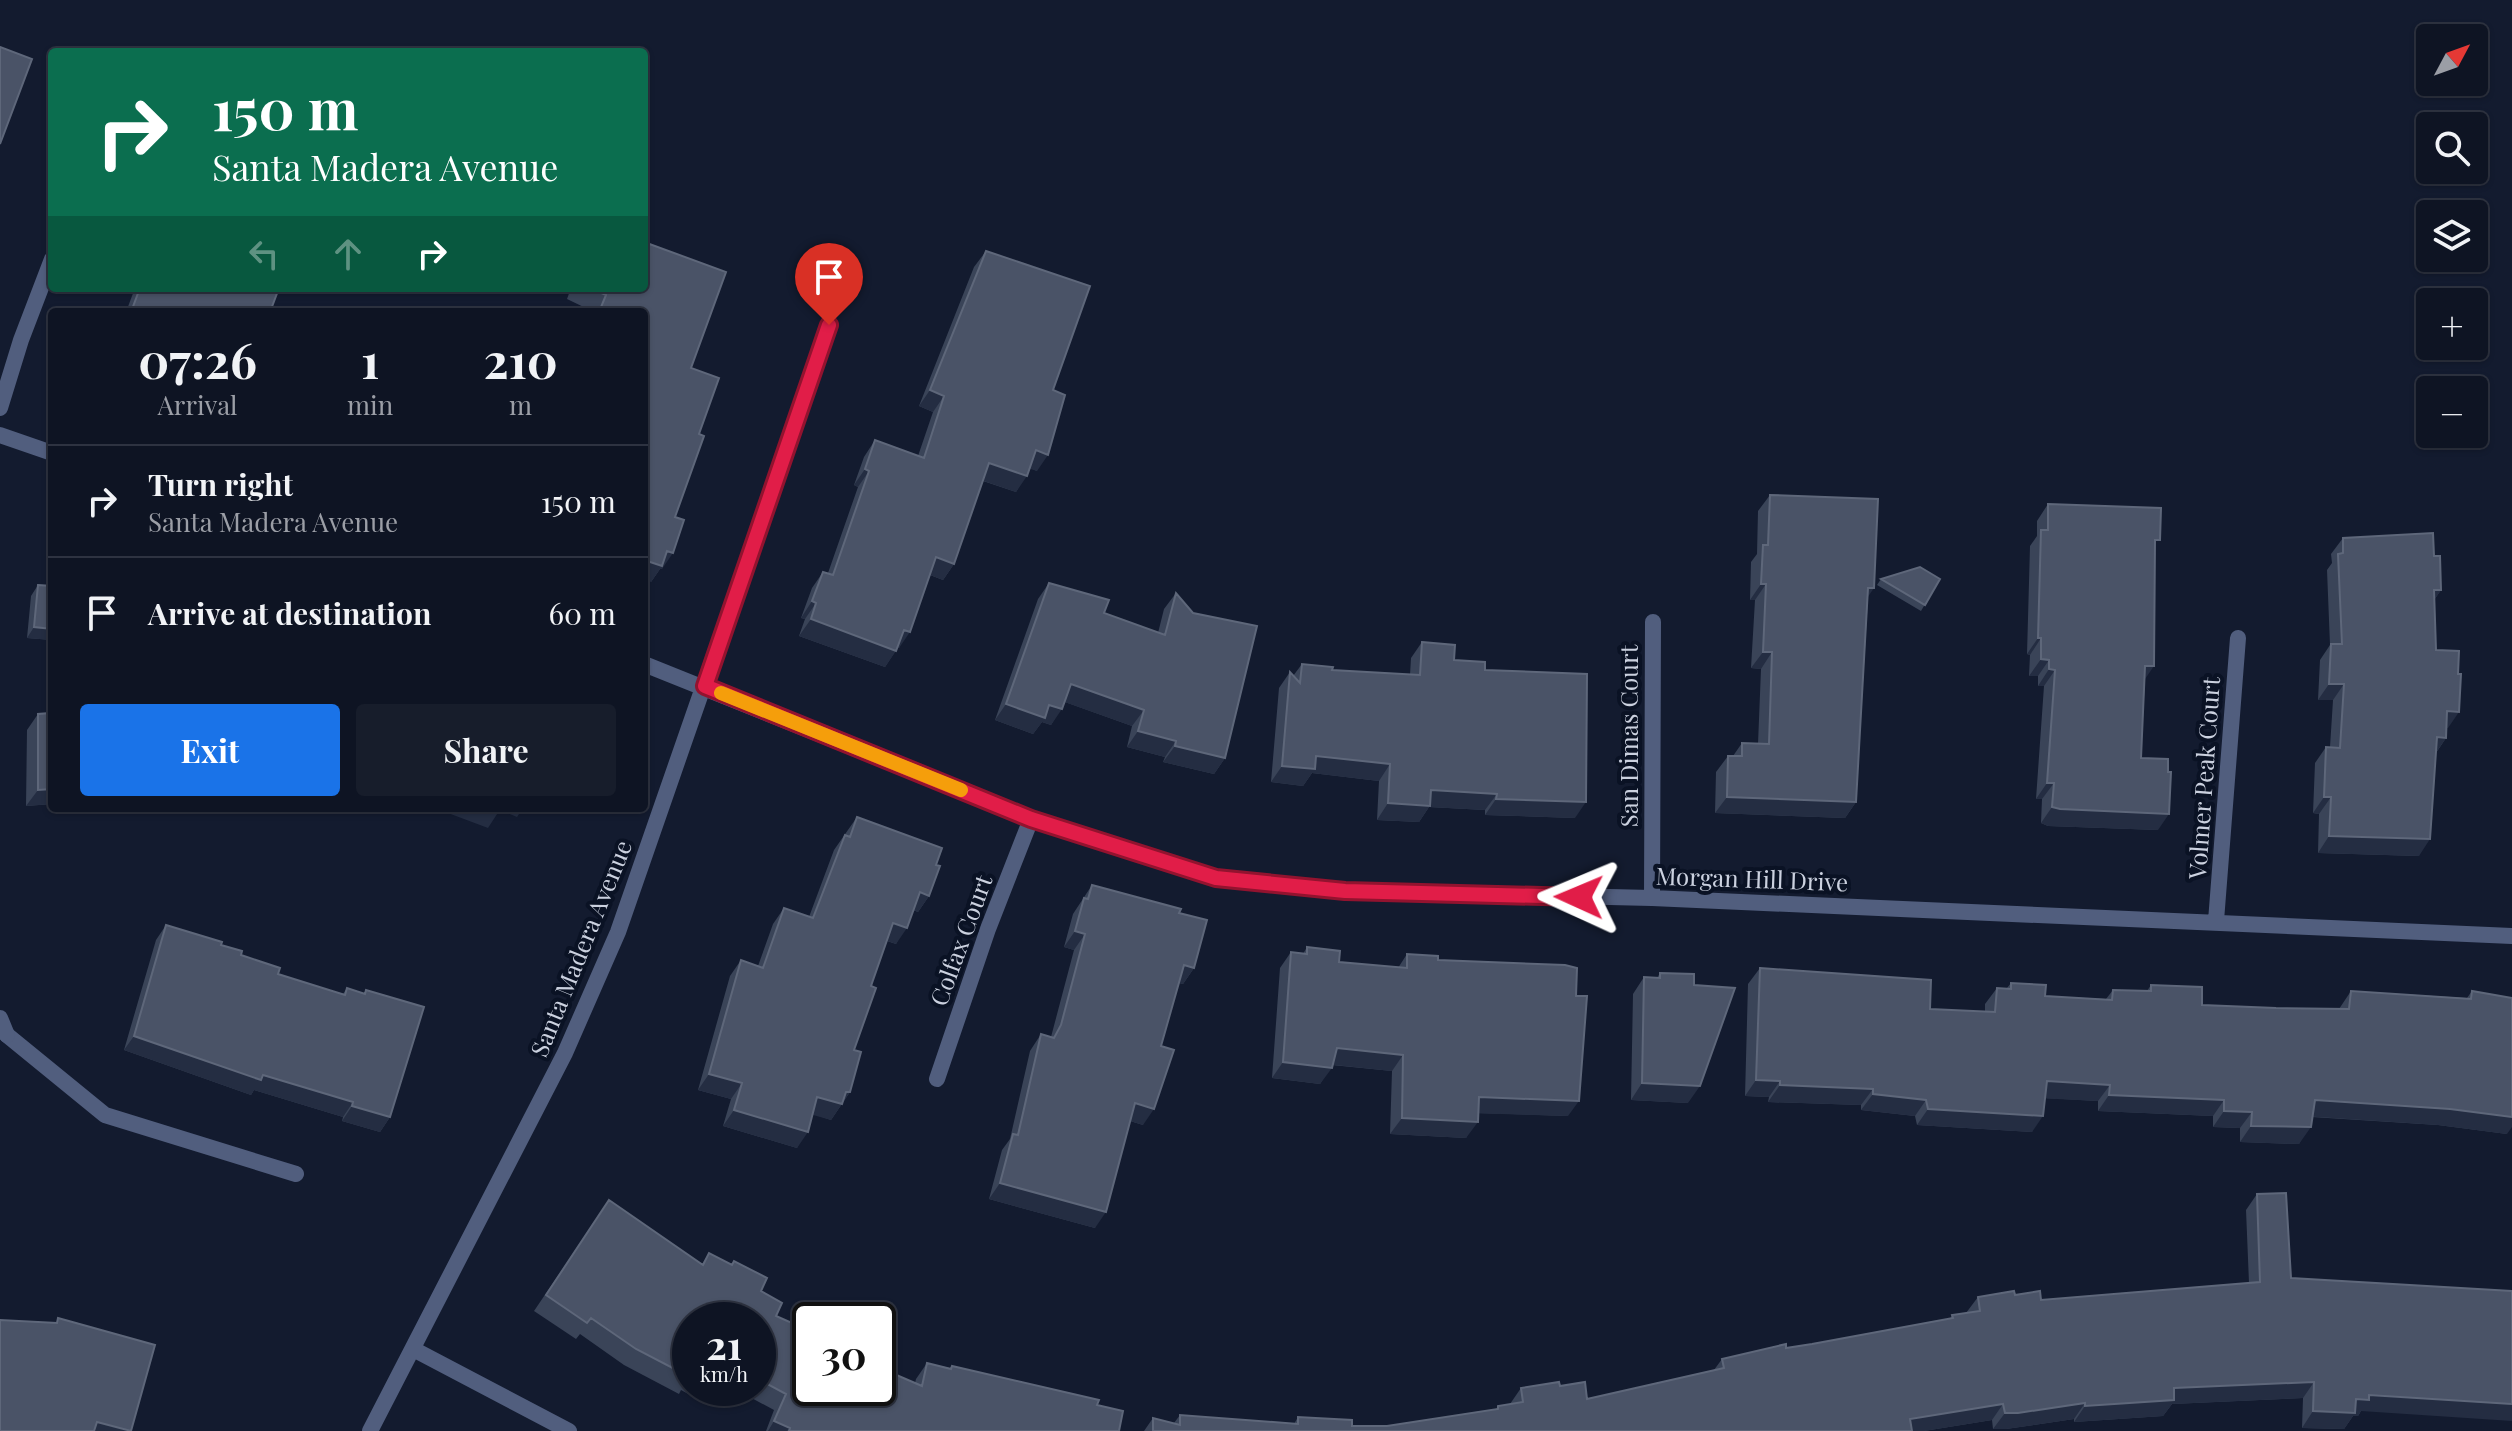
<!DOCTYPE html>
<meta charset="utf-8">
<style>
body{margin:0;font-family:"Playfair Display",serif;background:#171d2b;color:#f1f3f6;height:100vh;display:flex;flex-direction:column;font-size:30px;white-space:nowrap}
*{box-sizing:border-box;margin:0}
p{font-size:26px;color:#9b9ea6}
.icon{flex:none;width:44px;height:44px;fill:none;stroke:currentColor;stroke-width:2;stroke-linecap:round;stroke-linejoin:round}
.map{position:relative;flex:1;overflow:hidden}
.drawer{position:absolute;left:48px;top:308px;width:600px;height:504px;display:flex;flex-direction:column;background:#0e1423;border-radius:8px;box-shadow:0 2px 6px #0004,0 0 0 2px #2e3341}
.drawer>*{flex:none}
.guide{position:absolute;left:48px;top:48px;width:600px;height:244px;border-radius:8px;box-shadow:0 2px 6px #0004,0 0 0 2px #2e3341;background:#0b6e4f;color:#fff;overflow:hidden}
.needle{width:52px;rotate:49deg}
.tools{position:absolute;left:2416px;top:24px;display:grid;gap:16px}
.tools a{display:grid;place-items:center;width:72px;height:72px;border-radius:8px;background:#0e1423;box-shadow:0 2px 6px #0004,0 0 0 2px #2e3341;font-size:40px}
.speed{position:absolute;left:672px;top:1302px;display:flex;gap:16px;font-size:40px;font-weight:700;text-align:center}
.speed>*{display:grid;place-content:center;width:104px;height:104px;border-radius:50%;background:#0e1423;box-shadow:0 2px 6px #0004,0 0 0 2px #2e3341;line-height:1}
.speed small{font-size:20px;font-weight:400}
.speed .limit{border:4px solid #111;border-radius:12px;background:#fff;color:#111}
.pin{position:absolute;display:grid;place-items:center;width:68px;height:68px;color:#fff;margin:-82px -34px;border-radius:50% 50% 50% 0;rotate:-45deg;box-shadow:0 0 8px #0007}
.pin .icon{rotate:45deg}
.me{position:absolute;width:88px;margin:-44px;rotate:271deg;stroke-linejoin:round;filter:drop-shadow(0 0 6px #0008)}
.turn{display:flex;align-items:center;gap:28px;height:168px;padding:0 32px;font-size:36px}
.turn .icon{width:104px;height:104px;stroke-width:2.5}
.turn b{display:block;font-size:56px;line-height:68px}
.lanes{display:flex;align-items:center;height:76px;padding:0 32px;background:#0003;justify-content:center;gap:40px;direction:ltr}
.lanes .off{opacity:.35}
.eta{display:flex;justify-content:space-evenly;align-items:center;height:136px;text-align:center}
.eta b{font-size:48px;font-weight:700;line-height:56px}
.action{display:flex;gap:16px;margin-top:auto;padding:16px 32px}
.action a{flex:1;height:92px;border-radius:8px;background:#1a73e8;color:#fff;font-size:32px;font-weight:700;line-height:92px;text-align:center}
.action a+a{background:#171d2b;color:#f1f3f6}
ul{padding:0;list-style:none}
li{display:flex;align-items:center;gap:24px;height:112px;padding:0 32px;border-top:2px solid #2e3341}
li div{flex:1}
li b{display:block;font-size:30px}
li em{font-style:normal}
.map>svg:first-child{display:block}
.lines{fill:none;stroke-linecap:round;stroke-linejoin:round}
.service{stroke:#515e7e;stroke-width:16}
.minor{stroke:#515e7e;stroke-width:16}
.wall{fill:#3a4458}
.shaded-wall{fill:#242d42}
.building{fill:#4a5367;stroke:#5e677a;stroke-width:2}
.route-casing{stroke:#92132f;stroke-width:20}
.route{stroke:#e11d48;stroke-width:14}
.slow{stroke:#f59e0b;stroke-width:14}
.labels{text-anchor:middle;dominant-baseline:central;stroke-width:8;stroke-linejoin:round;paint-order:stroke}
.street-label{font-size:24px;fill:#cbd1df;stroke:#0a1224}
</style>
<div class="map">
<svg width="2512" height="1431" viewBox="0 0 2512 1431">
<rect width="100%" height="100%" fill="#131b2f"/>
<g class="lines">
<path class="service" d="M7,1035l98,80 191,59"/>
<path class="minor" d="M0,408l21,-68 31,-81
M0,435l52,18
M644,664l387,155 185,59 129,13 307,7 860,38
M1652,898l1,-276
M2216,921l22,-283
M0,1018l7,17
M937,1079l51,-150 43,-110
M413,1349l156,82
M370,1431l195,-378 53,-121 211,-607"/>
</g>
<path class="wall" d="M986,251l67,139 -16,81 -7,-3 -14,24 -33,-11 -29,83 -11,16 -13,-5 -31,73 -1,-1 -13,20 -86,-31 6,-17 -4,-1 11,-30 11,-16 5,1 30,-86 -4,-2 10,-28 11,-17 43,16 15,-44 -14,-6 55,-139z
M135,288h144l-9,24h-144z
M571,288h73l47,80 8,66 -24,83 -13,52h-2l-9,13 -7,-270h-50l-27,-13z
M1770,495l98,103 -12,204 -11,16 -130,-5 1,-41 12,-16h5l9,-13 16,1 3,-75 -10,-1 4,-68h-5l1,-38 6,-8 1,-43z
M2048,504l107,43 -10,132 -4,79 17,72 -110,-4 -7,-3 1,-24h-6l8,-113h-6v-10h-9l1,-21 -3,-1 3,-108 7,-10v-15z
M2343,538l91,18 7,34 -7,10 2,50 12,78h-2v10l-10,15 -17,103 -101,-3 1,-39 -6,-1 2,-50 11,-16h4l3,-47h-15l2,-40 10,-15 -3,-75 5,-7 -1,-9z
M1881,579h59l-19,32 -44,-26z
M1049,583l55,30 54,20 6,-24 12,-16 49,165 -11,16 -51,-12 2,-5 -38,-10 5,-21 -67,-24 -14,23 -9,-3 -9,12 -38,-14 43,-121z
M38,585l14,55 -25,-2 4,-42z
M1422,642l32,18 31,10 90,148 -90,-3v-5l-56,-3 -10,15 -42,-2 2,-39 -67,-8 -9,13 -32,-4 8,-94 11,-16 3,4 9,-12 30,6 78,5 1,-17z
M50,710l2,94 -26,2 1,-76 11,-16 10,-1z
M857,817l79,48 -7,31 -11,16 -5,-2 -17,34 -9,-3 -16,45 -17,64 -4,42 -19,28 -18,-6 -16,34 -74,-22 8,-27 -33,-9 32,-114 11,-16 17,6 15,-42 11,-16 25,9 25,-67z
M1092,885l87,28 15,55 -11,16 -4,-1 -18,63 -18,79 -13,-4 -35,107 -106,-29 13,-49 8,-11 20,-88 11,-17 10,3 23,-87 -10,-3 9,-33z
M166,925l55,20 57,29 65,20 4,-6 17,5 2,-3 24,127 -10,15 -38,-11 1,-4 -89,-27 -3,5 -127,-45 32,-110z
M1307,947l32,15 59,6 9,-14 31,6 130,156 -90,-3 -12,25 -76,-4 2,-63 -60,-6 -12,19 -48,-6 8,-110 11,-16 12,2z
M1760,968l170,41 55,3v-8l12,-16h10l4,-5 34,13 61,3 7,-9 34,1 4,-6 51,20 74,3 63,1 12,-18 116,7 5,-7 35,143 -69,-9 -126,-8 -13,27 -59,-2v-14l-27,-1v-11l-115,-5v-10l-53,-3 -13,34 -115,-7 -2,-9 -54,-6v-5l-93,-3 1,-5 -24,-1 3,-112z
M1660,973l28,130 -57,-3 2,-106 11,-17 13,1z
M2257,1194l34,84 70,133 -3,5h-5l-9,13 -42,-1 1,-30 -131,6 -9,12 -89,6v-3l-68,10h-13l-1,-9 -68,11h-780l9,-13 21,5 6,-8 114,9 4,-7 54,9h35l109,-17 2,-3 12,-2 11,-16 39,-2 27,13 127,-29 8,-11 90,-15 138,-25 2,-4 14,-2 12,-16 37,-2 26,5 208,-17 -3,-73z
M609,1200l93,64 7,-11 52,38 15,25 34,72 105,-5 1,-4 11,-16 23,5 2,-2 145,39 22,26h-353l8,-21 -41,-22h25v-68h-68v68h8l-6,8 -11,-6 -2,4 -55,-29 -44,-31 -4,5 -42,-28z"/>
<path class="shaded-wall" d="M930,390l14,6 -11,16 -14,-6z
M1036,450l12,5 -11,16 -13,-4z
M989,463l38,13 -11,16 -38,-13z
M865,469l4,2 -11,16 -4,-2z
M667,551l6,2 -11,16h-2l-9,13 -7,-2v-20z
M936,557l18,7 -11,16 -18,-7z
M1761,584h5l-11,16h-5z
M1868,588h6l-11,16z
M2434,590h7l-11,16z
M812,601l4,2 -11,16 -4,-1z
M811,619l85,32 -11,16 -86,-31z
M34,627l18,2v11l-25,-2z
M904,630l6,2 -11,16 -6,-2z
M2038,638h3l-11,17 -3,-1z
M1763,652h9l-11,17 -10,-1z
M2041,659l8,1 -11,16h-9z
M2145,666h9l-11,16z
M2049,669l6,1 -11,16h-6z
M1071,684l73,26 -12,16 -73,-26z
M2329,684h15l-11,16h-15z
M1006,704l43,1 13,4 -11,16 -9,-3 -9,12 -38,-14z
M2447,711l12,1 -11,16 -12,-1z
M1138,731l38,10 -11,16 -38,-10z
M2437,737l9,1 -11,16z
M1175,746l50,12 -11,16 -51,-12z
M1316,756l74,8 -11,17 -67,-8 -9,13 -32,-4 11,-16z
M2047,783h7l-12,16h-6z
M52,789v15l-26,2 12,-16z
M1431,790l66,4 -12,16 -56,-3 -10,15 -42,-2 11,-17z
M1727,797l129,5 -11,16 -130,-5z
M2324,797h7l-12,17 -6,-1z
M1496,799l90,3 -11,16 -90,-3z
M2052,807l117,7 -11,16 -110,-4 -7,-3z
M442,808h48l9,3 -11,17 -48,-18z
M495,808h28l-6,9z
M2329,836l101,3 -11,17 -101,-3z
M920,892l9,4 -11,16 -9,-4z
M893,923l14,5 -11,16 -14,-5z
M1075,931l10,3 -11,16 -10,-3z
M1184,965l10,3 -11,16 -10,-3z
M134,1036l129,39 90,27 -10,15 -89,-27 -3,5 -127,-45z
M1337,1048l66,7 -11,16 -67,-7z
M1283,1062l49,6 -12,16 -48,-6z
M709,1074l33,9 -11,16 -33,-9z
M1756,1080l24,1 -11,16 -24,-1z
M2047,1081l63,4 -12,16 -62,-3z
M1642,1083l58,3 -12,17 -57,-3z
M1780,1085l93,4 -12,16 -93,-3z
M846,1092h4l-19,28 -25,-7 11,-16z
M1873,1094l53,6 -11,16 -54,-6z
M2109,1095l115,5 -11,16 -115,-5z
M1479,1097l100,4 -11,15 -101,-3z
M2315,1100l135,9 62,6v12l-5,7 -69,-9 -135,-9z
M1135,1103l19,6 -11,16 -19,-6z
M352,1106l38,11 -10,15 -38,-11z
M1928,1109l115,7 -11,16 -115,-7z
M734,1110l74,22 -11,16 -74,-22z
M2224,1111l28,1 -12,16 -27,-1z
M1402,1118l76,4 -12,16 -76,-4z
M2251,1126l60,1 -12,17 -59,-2z
M1000,1183l106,29 -11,16 -106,-29z
M2314,1382l-11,16 -131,6 -9,12 -89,6 11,-16 89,-18z
M2369,1395l143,9v17l-151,-10 -3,5h-5l-9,13 -42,-1 11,-17z
M2085,1403l-11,16 -68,10h-13l12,-16z
M2003,1404l-11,16 -68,11h-23l9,-12z
M774,1421l16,7 -3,3h-19z
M97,1422l31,9h-37z"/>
<path class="building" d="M0,47l32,12 -32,85z
M644,242l82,30 -35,96 28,10 -20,56 5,2 -29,81 9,3 -11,33 -6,-2 -5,15 -18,-6v-248h-45l7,-17 -16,-7h54z
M986,251l104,35 -37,104 12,5 -17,60 -12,-5 -9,26 -38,-13 -35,101 -18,-7 -26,75 -6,-2 -8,21 -85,-32 5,-16 -4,-2 11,-29 10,3 36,-104 -4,-2 10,-29 49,18 20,-62 -14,-6z
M140,288h139l-9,24h-139z
M1770,495l108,4 -4,89h-6l-12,214 -129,-5 1,-41h14v-13l27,1 3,-92h-9l3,-68h-5l2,-39h5z
M2048,504l113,4 -1,32h-5l-1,126h-9l-4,92 27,1v13h3l-2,42 -109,-5 -8,-2 2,-24h-7l8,-113 -6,-1v-9l-8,-1v-21h-3l3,-108h7z
M2433,533l1,23h6l1,34h-7l2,60 23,1 -1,23h3l-2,38 -12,-1 -1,27 -9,-1 -7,102 -101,-3 2,-39h-7l2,-50 14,1 4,-64h-15l2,-40h11l-4,-90 5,-1v-15z
M1920,567l20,12 -15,26 -44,-26z
M1049,583l60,17 -5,13 61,22 11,-42 17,20 64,13 -32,132 -50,-12 1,-5 -38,-10 6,-21 -73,-26 -9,25 -13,-4 -4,13 -39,-14z
M38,585l14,1v43l-18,-2z
M1422,642l33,3 -1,15 31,2v8l102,4 -1,128 -90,-3 1,-5 -66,-4 -1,16 -42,-3 2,-39 -74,-8 -1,13 -33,-3 8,-94 10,11 2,-19 31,3 -1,3 88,5z
M50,710h2v79l-14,1v-76l12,-1z
M857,817l85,31 -6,17 4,1 -11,30 -9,-4 -13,36 -14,-5 -22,63 5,2 -22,62 7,2 -11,40h-4l-4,12 -25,-7 -9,35 -74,-22 8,-27 -33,-9 32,-114 22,8 21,-60 29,10 32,-83 5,2z
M1092,885l89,24 -2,4 28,7 -13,48 -10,-3 -23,81 13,4 -20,59 -19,-6 -29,109 -106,-29 13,-49 5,1 23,-101 13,4 7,-13 24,-91 -10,-3 9,-33 4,1z
M166,925l56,17 -1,3 21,6 -1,4 39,13 -2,6 67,21 2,-7 18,6 1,-4 58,17 -34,110 -38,-11 1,-4 -90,-27 -2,5 -127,-44z
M1307,947l33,4 -1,11 68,6v-14l31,2v4l127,5 12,3 -1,28h11l-8,105 -100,-4 -1,25 -76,-4 1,-63 -66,-7 -5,20 -49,-6 8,-110 16,2z
M1760,968l171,12 -1,29 65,3 2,-24 14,1v-6l35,2 -1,11 67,4 1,-10 38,1v-6l51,2v18l74,3 73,1 2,-18 120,8 1,-8 40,7v119l-62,-8 -135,-9 -4,27 -60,-1 1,-14 -28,-1v-11l-115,-5 1,-10 -63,-4 -4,35 -115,-7 -2,-9 -53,-6v-5l-93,-4v-4l-24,-1z
M1660,973l34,1v11l41,3 -35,98 -58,-3 2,-106 16,1z
M2286,1193l5,85 221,13v113l-143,-9v5l-13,-1 -1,14 -42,-2 1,-29 -140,6v12l-89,6v-3l-67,10h-13l-2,-9 -93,15 2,12h-759v-13l27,7v-10l118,9v-7l54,3v6h35l111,-17v-3l25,-4 -2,-14 38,-6 1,4 25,-4 2,17 137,-31 -2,-9 64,-15v4l26,-4 141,-26 -1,-3 28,-4 -2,-14 36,-6 1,4 25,-4 1,9 219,-18 -3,-88z
M609,1200l94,65 6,-12 23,12 2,-4 33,17 -6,13 21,12 -6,13 34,15v57h68v-21l44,19 5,-23 24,6 1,-3 147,34 -2,5 26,6 -4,20h-330l1,-3 -16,-7 12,-27 -28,-15v-59h-68v57l-54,-28 -45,-31 -4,5 -41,-28z
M58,1318l97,27 -24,86 -34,-9 -3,9h-94v-111l57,3z"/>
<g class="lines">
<g class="route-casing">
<path id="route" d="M829,325l-124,361 326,133 185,59 129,13 234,6"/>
</g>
<use href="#route" class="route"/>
<path class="slow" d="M721,693l240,97"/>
</g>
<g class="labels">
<g class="street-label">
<text transform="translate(1628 736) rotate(-90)">San Dimas Court</text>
<text transform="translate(2203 778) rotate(-86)">Volmer Peak Court</text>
<text transform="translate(1752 878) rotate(2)">Morgan Hill Drive</text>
<text transform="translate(960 940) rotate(-70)">Colfax Court</text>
<text transform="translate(580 948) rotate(-68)">Santa Madera Avenue</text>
</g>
</g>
</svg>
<div class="tools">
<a><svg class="needle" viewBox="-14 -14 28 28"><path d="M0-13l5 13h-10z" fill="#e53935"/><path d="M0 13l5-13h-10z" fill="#9b9ea6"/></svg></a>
<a><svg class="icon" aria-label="search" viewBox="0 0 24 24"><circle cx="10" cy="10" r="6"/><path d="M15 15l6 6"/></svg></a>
<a><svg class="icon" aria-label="layers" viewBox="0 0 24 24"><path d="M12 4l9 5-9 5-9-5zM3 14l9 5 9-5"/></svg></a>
<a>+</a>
<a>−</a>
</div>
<div class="speed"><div>21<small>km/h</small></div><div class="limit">30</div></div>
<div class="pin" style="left:829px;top:325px;background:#d93025"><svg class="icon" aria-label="arrive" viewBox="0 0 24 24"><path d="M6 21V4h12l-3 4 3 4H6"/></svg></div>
<svg class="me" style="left:1579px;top:897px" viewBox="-20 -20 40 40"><path d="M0-17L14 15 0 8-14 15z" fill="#e11d48" stroke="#fff" stroke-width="4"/></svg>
<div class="guide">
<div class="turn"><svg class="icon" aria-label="right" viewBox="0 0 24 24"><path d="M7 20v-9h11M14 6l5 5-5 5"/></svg><div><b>150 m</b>Santa Madera Avenue</div></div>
<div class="lanes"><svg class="icon off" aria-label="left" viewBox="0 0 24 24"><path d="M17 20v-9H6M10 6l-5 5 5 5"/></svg><svg class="icon off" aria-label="ahead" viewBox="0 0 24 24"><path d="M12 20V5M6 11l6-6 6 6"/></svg><svg class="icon" aria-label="right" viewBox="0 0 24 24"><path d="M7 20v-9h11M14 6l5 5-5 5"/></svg></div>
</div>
<section class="drawer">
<div class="eta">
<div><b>07:26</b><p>Arrival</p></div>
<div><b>1</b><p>min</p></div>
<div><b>210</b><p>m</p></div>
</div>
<ul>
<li><svg class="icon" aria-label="right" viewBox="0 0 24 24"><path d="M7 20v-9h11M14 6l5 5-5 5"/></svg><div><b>Turn right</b><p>Santa Madera Avenue</p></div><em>150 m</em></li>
<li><svg class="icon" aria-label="arrive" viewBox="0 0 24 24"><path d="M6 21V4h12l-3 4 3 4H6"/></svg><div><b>Arrive at destination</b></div><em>60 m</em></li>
</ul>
<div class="action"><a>Exit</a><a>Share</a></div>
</section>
</div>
